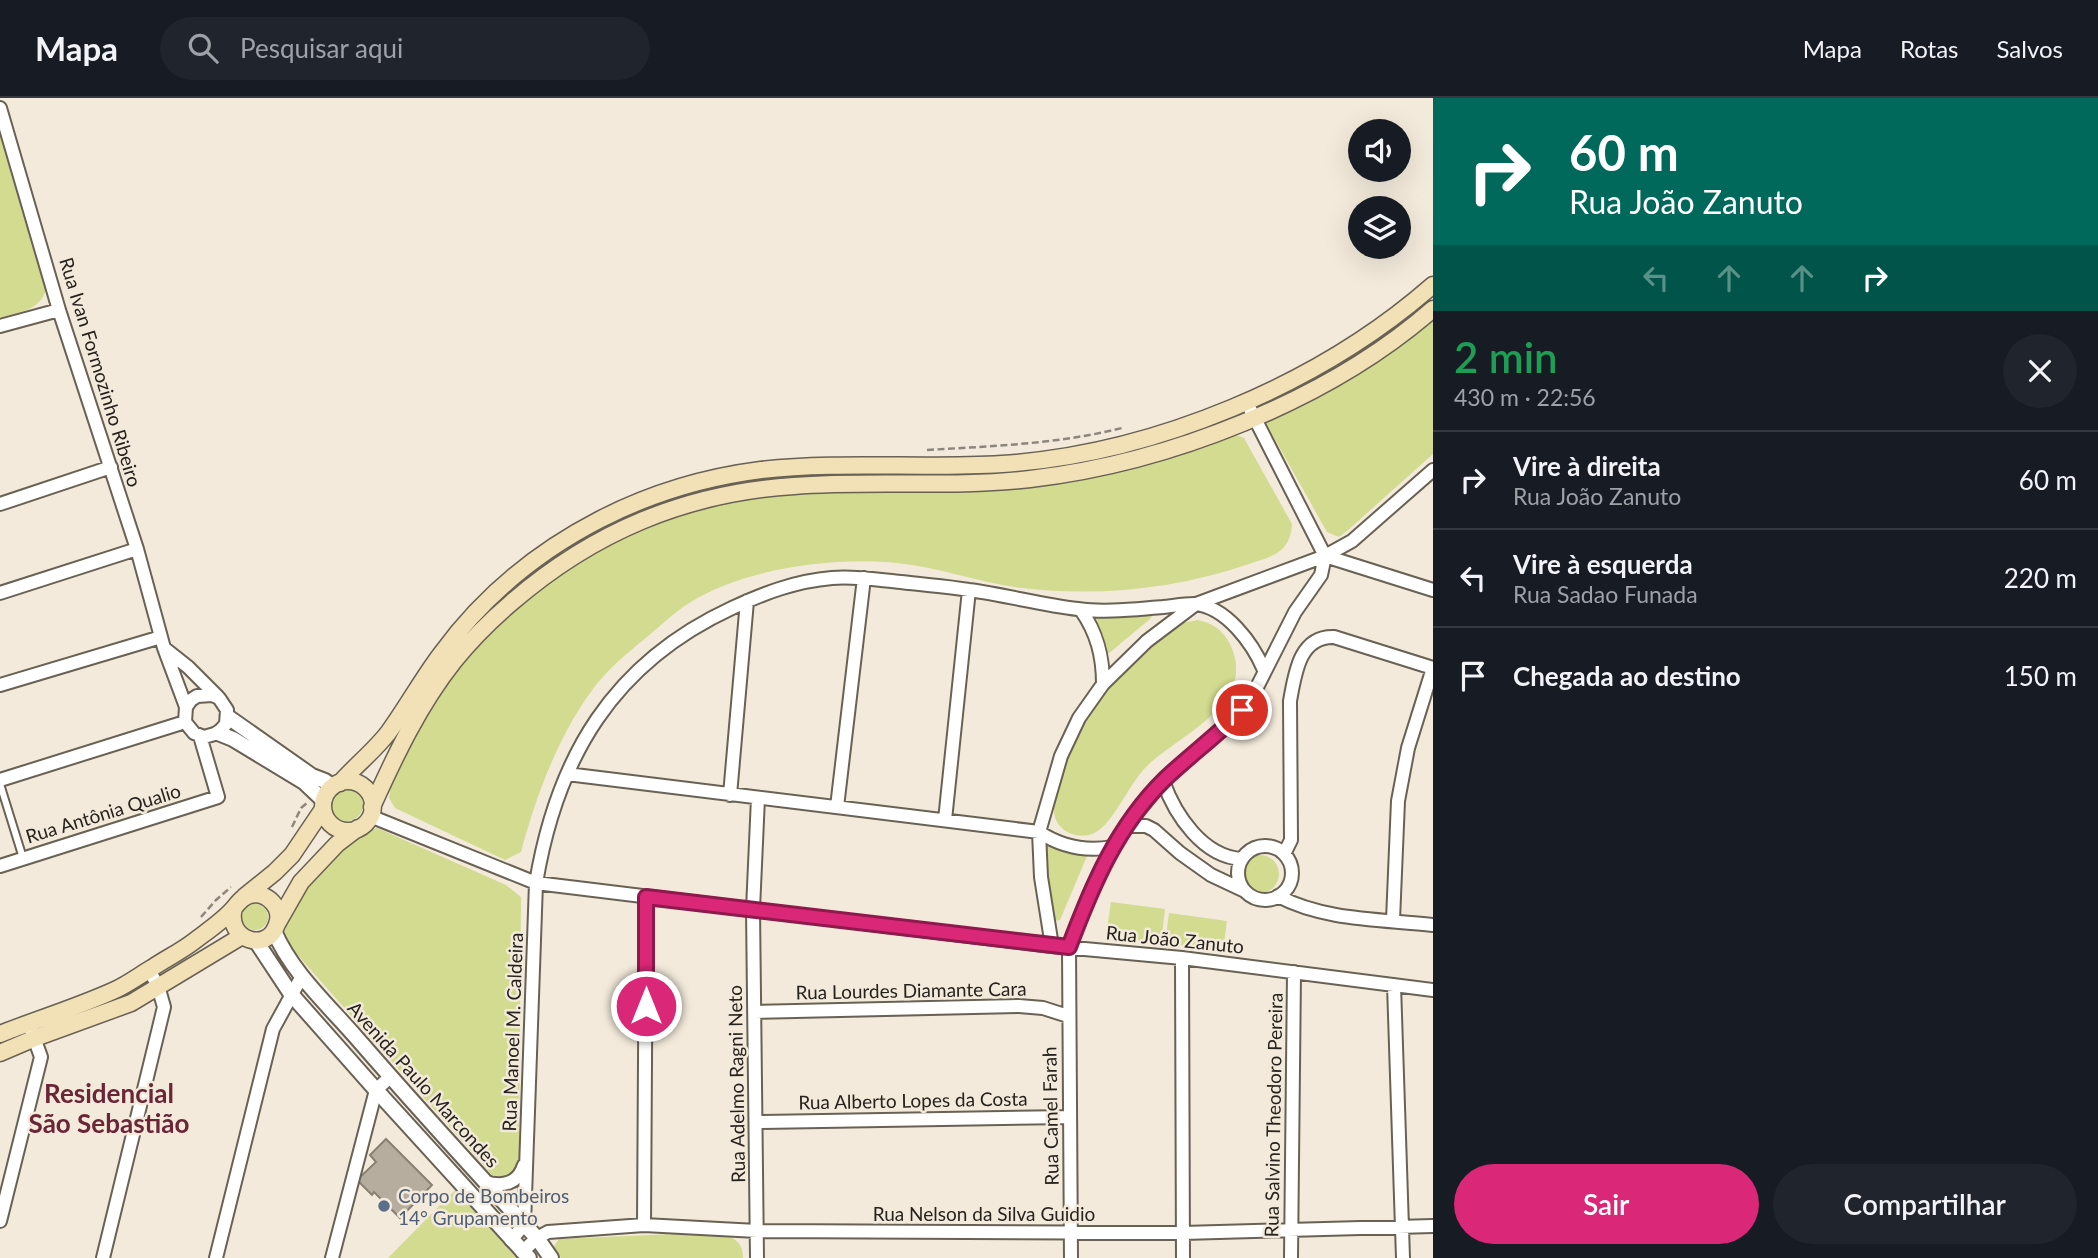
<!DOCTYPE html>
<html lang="pt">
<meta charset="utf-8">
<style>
body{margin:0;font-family:Lato,sans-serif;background:#20242c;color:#f1f3f6;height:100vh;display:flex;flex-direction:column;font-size:26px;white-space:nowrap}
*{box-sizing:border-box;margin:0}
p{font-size:23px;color:#9ea1a6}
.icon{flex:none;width:38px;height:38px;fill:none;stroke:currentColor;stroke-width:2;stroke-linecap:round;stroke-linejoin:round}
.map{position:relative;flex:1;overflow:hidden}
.sheet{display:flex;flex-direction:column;background:#171b24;width:665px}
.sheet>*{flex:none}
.top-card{background:#00695c;color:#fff;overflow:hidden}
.controls{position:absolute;left:1348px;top:21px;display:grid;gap:14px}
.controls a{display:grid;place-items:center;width:63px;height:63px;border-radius:50%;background:#171b24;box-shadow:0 7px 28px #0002;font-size:35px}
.pin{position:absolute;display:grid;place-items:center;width:60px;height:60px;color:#fff;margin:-30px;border:4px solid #fff;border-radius:50%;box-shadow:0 2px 7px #0007}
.me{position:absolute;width:77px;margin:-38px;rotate:0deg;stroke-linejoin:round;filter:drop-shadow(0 0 5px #0008)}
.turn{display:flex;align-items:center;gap:24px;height:147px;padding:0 21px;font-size:32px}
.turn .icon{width:91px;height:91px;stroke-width:2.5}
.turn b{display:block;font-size:49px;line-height:60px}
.lanes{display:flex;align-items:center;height:66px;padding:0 21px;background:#0003;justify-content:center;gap:35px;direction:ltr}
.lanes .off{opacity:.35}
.round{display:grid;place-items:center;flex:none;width:74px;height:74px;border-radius:37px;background:#20242c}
.overview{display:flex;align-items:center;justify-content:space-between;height:119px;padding:0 21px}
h1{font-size:42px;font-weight:600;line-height:52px;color:#1e9e55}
.button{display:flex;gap:14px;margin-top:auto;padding:14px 21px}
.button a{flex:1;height:80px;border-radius:42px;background:#db2777;color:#fff;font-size:28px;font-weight:600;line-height:80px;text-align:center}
.button a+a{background:#20242c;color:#f1f3f6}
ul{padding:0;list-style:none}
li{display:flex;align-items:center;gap:21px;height:98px;padding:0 21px;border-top:2px solid #363941}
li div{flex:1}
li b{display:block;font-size:26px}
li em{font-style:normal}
header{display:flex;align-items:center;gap:42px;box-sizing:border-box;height:98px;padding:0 35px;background:#171b24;border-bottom:2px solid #363941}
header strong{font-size:33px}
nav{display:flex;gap:38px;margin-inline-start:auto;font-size:24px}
.search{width:490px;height:63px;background:#20242c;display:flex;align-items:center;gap:18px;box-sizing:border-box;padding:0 24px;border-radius:38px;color:#9ea1a6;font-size:26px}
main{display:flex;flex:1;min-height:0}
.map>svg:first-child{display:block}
.green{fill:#d2db8f}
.building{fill:#b6ad9f;stroke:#888072;stroke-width:2}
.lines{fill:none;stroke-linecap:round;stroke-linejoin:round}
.service-casing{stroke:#696154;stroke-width:10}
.minor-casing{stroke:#696154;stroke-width:16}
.tertiary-casing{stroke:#696154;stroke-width:18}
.secondary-casing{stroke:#696154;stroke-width:19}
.path{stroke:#8c867c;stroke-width:2.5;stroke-dasharray:7 3.5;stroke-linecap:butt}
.service{stroke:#fff;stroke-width:6}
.minor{stroke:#fff;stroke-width:12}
.tertiary{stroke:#fff;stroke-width:14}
.secondary{stroke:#f2e0b6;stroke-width:16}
.route-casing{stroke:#8e194d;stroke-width:18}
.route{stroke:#db2777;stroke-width:12}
.service-dot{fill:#5c6f8a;stroke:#f3eadb;stroke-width:2.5}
.labels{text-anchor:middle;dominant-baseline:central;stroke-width:5;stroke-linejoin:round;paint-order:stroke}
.street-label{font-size:19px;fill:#26231e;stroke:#f3eadb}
.service-label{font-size:19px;fill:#4e5e75;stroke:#f3eadb;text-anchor:start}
.district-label{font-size:26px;font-weight:bold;fill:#6a2537;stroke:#f3eadb}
</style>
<header>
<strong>Mapa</strong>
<div class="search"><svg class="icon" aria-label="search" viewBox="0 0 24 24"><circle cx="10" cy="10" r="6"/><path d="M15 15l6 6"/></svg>Pesquisar aqui</div>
<nav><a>Mapa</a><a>Rotas</a><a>Salvos</a></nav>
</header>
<main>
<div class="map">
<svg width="1433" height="1160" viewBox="0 0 1433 1160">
<rect width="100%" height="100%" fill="#f3eadb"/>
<path class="green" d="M0,30l46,161c-5,21 -25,22 -43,28h-3z
M1433,218v138l-86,77 -8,6 -12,-5 -62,-110 2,-4c61,-23 118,-57 166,-102z
M1231,335l13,5 48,86c-2,30 -20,32 -46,41 -71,24 -150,32 -224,23 -42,-5 -83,-21 -125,-25 -65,-7 -159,6 -214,44 -14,10 -27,23 -41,34 -17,14 -36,30 -49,48 -35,47 -57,107 -72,163l-16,8 -110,-52 -6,-10 3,-21 29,-56 37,-54 45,-48 54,-44 83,-50 103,-30 213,-5 106,-10 50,-7z
M1152,513l1,4 -3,4 -42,35 -4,-5 -13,-32 1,-4z
M1197,522c14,2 26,10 33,24 28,58 -47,89 -81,120 -15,14 -25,36 -37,52 -6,8 -11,14 -20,18 -18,6 -38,-5 -38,-24 0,-38 25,-87 47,-118 8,-12 23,-23 34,-34 12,-12 25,-26 41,-33 6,-3 14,-3 21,-5z
M331 707a16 16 0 1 1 32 0a16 16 0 1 1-32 0Z
M377,730l129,57 15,12 -2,258 -3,15 -10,7 -14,-2 -205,-232 -4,-19 17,-33 59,-57z
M1044,743c13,8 25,13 40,12l3,3 -27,64 -6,1 -6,-16z
M1241 776a19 19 0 1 1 38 0a19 19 0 1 1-38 0Z
M1111,804l54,7 -4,34 -55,-7z
M242 819a13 13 0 1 1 26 0a13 13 0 1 1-26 0Z
M1169,815l58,8 -4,30 -58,-8z
M458,1090l61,70h-131l61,-62z
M721,1134c13,6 22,10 22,26h-182l-7,-12 5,-7z"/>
<path class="building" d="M386,1041l46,46 -32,33 -26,-26 -2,3 -15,-15 19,-18 -6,-7z"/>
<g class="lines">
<g class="service-casing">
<path id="service" d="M0,686l23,74"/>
</g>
<g class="minor-casing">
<path id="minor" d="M0,10l59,202 78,239 27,99 22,59 -1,15 9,11 10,4 14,-4 8,-9 1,-14 -8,-12 -7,-3 -15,1 -6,4 -5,7
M0,228l59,-16
M1246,303l79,155
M0,406l111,-37
M1325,458l108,34
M0,495l137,-44
M1081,512c16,23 22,46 22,74
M164,550l24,19 30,30
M0,587l161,-48
M567,676l472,58c23,15 46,20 73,15
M0,682l185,-58
M1163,683c12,34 40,76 79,78
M730,697l17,-194
M837,709l27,-229
M370,718l166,67 516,63 130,12 251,32
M945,722l24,-230
M1126,728h20l8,4 26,23 31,22 34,16
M1238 775a27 27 0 1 1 54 0a27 27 0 1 1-54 0Z
M1284,756l7,-14 -1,-139c5,-27 9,-65 44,-64l99,31
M0,768l218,-69 -18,-61
M1278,798c47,25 104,23 155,29
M1393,822l5,-119 10,-53 25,-80
M1052,848l-11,-69 -2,-45 22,-76 18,-38 24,-34 44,-43 49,-37 129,-48 27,-15 81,-71
M1182,860l1,300
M1394,887l9,273
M754,914l265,-6 24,2 25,8
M757,1024l313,-5
M485,1084c18,5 33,2 39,-17
M0,1123l41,-164 -9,-25
M644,1127l2,-328
M511,1142l13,-15 12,-342c21,-126 77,-220 196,-275 32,-15 64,-27 100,-30 23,-2 46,2 69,4 23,3 45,4 68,8 37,5 73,15 109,19 27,4 58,0 85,-2 10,-1 21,-3 31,-3 32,2 59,40 70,66
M522,1154l15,-14 11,-6 96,-7 113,6 426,2 250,-7
M103,1160l61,-251 -6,-21 -9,-16
M216,1160l57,-229 29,-53
M332,1160l44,-168 14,-13
M757,1160l-4,-349 5,-111
M1071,1160l-2,-310 20,-53 23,-48 14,-21 37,-45 63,-55 16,-16 13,-19 40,-79 26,-37 4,-19
M1291,1160l3,-286"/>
</g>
<g class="tertiary-casing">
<path id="tertiary" d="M228,619l84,59 13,5 8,6
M218,635l15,6 71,43 20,19
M274,833c17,40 52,72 81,105 59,68 120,135 182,202l14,20
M256,843l35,53 85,96 153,168"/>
</g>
<g class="secondary-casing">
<path id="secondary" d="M323 708a25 25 0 1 1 50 0a25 25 0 1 1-50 0Z
M340,685c15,-17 34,-32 48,-50 19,-26 34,-54 53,-79 41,-56 96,-102 158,-134 50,-26 107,-43 162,-50 80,-9 161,-1 241,-6 151,-10 317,-79 431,-179
M372,709c23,-51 47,-102 82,-146 17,-21 37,-41 57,-58 82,-71 174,-110 283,-117 78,-6 158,2 236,-7 138,-16 298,-78 403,-170
M244,799l31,-25 17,-17 31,-46
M277,826l24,-42 36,-38 21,-16
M0,936c38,-15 78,-27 115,-44 13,-6 25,-15 37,-22 13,-9 28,-16 41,-26 13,-10 30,-21 41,-34 5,-6 8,-11 16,-13 17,-4 33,13 27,29 -9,30 -52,16 -43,-16
M0,955l35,-15 96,-35 111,-67"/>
</g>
<path class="path" d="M927,352c66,-4 131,-6 195,-22
M292,729l9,-19 6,-5
M201,819l15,-17 15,-13"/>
<use href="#service" class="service"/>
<use href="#minor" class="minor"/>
<use href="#tertiary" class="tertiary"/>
<use href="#secondary" class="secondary"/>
</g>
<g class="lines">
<g class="route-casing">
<path id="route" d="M646,908v-109l423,50c23,-61 48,-121 96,-168 25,-24 53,-44 77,-69"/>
</g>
<use href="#route" class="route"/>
</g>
<circle class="service-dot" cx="384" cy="1108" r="7"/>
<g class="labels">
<g class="street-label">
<text transform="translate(101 274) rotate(73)">Rua Ivan Formozinho Ribeiro</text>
<text transform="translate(103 715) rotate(-17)">Rua Antônia Qualio</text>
<text transform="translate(1175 841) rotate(6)">Rua João Zanuto</text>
<text transform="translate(911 892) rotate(-1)">Rua Lourdes Diamante Cara</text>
<text transform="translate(512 934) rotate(-88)">Rua Manoel M. Caldeira</text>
<text transform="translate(424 986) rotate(48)">Avenida Paulo Marcondes</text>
<text transform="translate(736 986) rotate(-91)">Rua Adelmo Ragni Neto</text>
<text transform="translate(913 1002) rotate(-1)">Rua Alberto Lopes da Costa</text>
<text transform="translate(1273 1017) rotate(-89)">Rua Salvino Theodoro Pereira</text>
<text transform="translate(1050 1018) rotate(-91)">Rua Camel Farah</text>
<text x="984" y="1115">Rua Nelson da Silva Guidio</text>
</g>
<g class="service-label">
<text x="398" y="1097">Corpo de Bombeiros<tspan x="398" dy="22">14° Grupamento</tspan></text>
</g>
<g class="district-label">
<text x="109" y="995">Residencial<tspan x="109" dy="30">São Sebastião</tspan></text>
</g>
</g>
</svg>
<div class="controls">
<a><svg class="icon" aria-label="sound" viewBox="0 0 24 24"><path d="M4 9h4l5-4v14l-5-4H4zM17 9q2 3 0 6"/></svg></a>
<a><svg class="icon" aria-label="layers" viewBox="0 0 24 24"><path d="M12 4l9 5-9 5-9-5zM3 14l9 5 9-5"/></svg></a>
</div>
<div class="pin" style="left:1242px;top:612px;background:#d93025"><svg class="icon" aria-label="arrive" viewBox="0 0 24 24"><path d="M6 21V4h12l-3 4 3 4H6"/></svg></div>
<svg class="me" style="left:646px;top:908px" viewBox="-20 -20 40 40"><circle r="17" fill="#db2777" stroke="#fff" stroke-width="3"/><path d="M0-11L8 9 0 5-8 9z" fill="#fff"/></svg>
</div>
<section class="sheet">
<div class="top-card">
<div class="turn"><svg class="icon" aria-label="right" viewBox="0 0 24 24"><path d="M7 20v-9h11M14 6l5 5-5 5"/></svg><div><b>60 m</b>Rua João Zanuto</div></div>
<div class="lanes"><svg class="icon off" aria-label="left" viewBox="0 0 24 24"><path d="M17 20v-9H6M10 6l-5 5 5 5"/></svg><svg class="icon off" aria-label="ahead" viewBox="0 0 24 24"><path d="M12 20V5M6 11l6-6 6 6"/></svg><svg class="icon off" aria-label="ahead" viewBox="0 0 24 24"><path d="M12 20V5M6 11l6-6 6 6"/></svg><svg class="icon" aria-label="right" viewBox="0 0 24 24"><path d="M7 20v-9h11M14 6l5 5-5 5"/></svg></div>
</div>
<div class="overview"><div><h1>2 min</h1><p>430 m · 22:56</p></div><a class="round"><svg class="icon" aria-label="close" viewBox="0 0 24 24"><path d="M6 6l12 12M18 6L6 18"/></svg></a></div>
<ul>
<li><svg class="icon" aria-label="right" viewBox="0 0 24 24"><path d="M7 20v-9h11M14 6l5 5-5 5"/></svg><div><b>Vire à direita</b><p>Rua João Zanuto</p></div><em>60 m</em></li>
<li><svg class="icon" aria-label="left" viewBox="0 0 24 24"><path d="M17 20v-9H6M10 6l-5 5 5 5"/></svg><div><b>Vire à esquerda</b><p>Rua Sadao Funada</p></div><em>220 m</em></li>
<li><svg class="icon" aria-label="arrive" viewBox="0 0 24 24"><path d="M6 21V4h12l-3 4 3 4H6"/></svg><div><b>Chegada ao destino</b></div><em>150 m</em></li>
</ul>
<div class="button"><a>Sair</a><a>Compartilhar</a></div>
</section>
</main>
